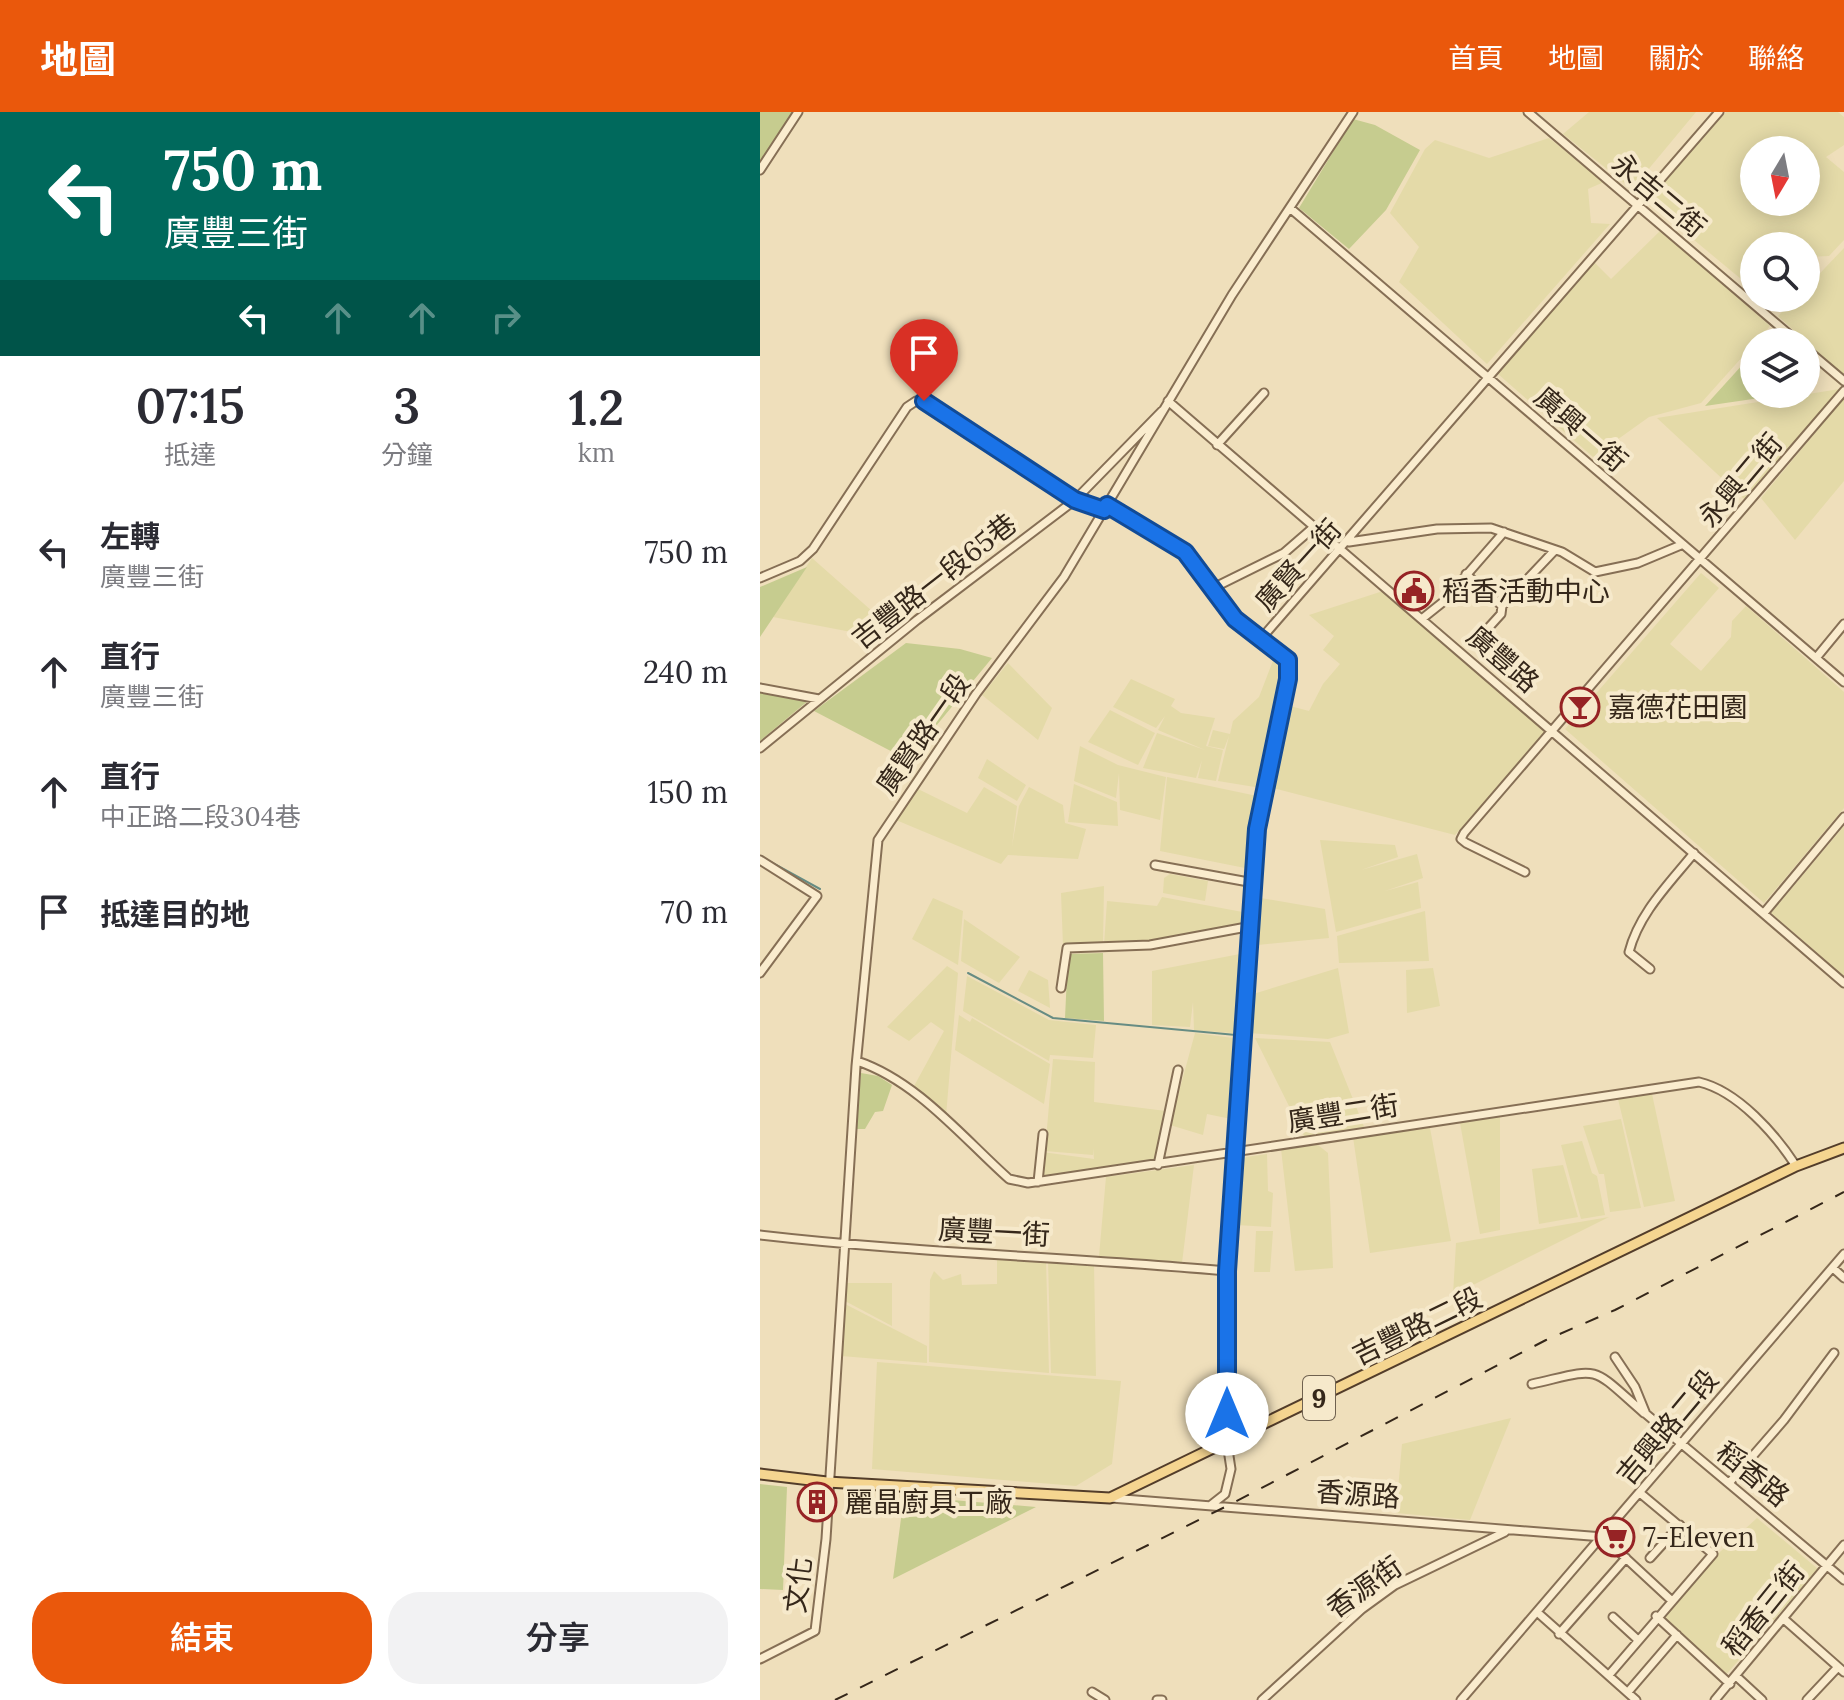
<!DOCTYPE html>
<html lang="zh-TW">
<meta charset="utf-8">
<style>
body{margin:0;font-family:Lora,"Noto Sans TC",serif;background:#f2f2f3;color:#2b2b33;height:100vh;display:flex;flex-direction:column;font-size:30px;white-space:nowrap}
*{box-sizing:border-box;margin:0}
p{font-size:26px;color:#7c7c81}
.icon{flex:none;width:44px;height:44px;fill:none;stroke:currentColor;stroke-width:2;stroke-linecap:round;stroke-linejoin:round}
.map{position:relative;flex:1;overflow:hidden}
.panel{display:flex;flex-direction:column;background:#fff;width:760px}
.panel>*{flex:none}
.top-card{background:#00695c;color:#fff;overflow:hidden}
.needle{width:52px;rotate:190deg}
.fabs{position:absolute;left:980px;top:24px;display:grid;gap:16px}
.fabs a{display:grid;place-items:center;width:80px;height:80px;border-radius:50%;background:#fff;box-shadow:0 4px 20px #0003;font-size:40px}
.pin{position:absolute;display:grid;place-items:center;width:68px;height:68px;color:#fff;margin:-82px -34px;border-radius:50% 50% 50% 0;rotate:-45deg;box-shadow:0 0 8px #0007}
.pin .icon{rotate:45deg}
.me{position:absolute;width:88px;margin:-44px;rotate:0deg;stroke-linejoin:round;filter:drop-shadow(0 0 6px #0008)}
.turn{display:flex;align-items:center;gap:28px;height:168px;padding:0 32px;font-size:36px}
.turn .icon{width:104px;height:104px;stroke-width:2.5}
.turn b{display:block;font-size:56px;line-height:68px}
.lanes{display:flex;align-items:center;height:76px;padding:0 32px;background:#0003;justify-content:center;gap:40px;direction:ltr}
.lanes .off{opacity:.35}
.eta{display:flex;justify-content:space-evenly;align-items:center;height:136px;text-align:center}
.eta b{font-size:48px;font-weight:600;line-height:56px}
.button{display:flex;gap:16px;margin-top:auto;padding:16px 32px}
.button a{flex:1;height:92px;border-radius:32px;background:#ea580c;color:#fff;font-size:32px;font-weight:600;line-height:92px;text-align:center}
.button a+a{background:#f2f2f3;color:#2b2b33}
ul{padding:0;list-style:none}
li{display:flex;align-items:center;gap:24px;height:120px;padding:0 32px}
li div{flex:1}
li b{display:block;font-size:30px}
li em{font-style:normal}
header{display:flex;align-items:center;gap:48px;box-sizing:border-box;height:112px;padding:0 40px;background:#ea580c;color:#fff}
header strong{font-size:38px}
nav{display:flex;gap:44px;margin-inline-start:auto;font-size:28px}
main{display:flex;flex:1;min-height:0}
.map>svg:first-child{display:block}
.farmland{fill:#e4daa8;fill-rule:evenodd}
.green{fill:#c6cc8f}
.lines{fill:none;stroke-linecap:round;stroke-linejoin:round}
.stream{stroke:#678c83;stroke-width:2}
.minor-casing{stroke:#866f55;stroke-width:11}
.major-casing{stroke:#533d2a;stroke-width:13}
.minor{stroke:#faecce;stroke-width:7}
.major{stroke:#f5d590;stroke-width:9}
.rail{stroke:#35271a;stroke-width:2;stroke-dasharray:14 14;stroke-linecap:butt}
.route-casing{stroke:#114b97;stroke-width:20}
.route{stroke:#1a73e8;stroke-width:14}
.labels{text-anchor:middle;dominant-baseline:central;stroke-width:8;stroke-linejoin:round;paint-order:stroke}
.shield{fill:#f6e9cb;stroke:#6f614f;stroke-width:2}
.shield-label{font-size:26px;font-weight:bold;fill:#35271a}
.street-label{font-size:28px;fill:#35271a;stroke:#f6e9cb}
.poi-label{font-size:28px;fill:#35271a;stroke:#f6e9cb;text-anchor:start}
</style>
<header>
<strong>地圖</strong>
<nav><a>首頁</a><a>地圖</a><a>關於</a><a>聯絡</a></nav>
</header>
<main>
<section class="panel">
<div class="top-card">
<div class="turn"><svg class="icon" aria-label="left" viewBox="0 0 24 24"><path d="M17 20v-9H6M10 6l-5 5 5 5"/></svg><div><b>750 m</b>廣豐三街</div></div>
<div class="lanes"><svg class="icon" aria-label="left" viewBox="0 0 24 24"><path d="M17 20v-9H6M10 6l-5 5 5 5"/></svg><svg class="icon off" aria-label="ahead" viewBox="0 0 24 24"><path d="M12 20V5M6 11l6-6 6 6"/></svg><svg class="icon off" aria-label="ahead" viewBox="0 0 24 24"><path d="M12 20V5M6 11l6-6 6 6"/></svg><svg class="icon off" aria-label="right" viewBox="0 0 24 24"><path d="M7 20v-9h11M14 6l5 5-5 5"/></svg></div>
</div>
<div class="eta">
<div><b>07:15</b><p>抵達</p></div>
<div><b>3</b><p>分鐘</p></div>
<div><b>1.2</b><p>km</p></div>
</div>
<ul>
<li><svg class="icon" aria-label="left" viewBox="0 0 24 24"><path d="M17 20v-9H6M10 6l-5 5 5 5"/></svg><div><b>左轉</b><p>廣豐三街</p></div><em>750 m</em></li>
<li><svg class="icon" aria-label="ahead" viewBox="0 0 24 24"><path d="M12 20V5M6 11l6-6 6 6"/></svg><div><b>直行</b><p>廣豐三街</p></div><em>240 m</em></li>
<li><svg class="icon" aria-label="ahead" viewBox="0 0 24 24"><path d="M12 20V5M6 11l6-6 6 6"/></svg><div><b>直行</b><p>中正路二段304巷</p></div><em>150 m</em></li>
<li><svg class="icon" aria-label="arrive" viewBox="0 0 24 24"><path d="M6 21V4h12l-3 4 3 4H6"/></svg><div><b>抵達目的地</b></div><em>70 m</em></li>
</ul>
<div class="button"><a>結束</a><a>分享</a></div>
</section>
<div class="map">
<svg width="1084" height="1588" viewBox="0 0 1084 1588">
<rect width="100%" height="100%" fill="#efdfbb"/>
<path class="farmland" d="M829,0h107l-64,77 -69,-55z
M966,0h112l6,5v28l-18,12 18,15v68l-15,16 -23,1v-11h-52v21l-13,12 -94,-78zM994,38h52v52h-52z
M789,26l55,44 -16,7 3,34 19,1 -123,140 -88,-82 20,-35 -29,-34 35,-64 10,-9 54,18z
M901,118l109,96 -69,77 -52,14 -56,40 -95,-83 95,-113 18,18z
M1084,136v128l-66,-60 18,-18h10v-10z
M1080,277l-96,110 -87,-81z
M1084,286v83l-49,59 -34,-42z
M52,446l60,53 -5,24 -94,-18z
M941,461l18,15 -49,56 31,27 30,-34 1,-16 14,-15 98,86v116l-80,95 -199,-174z
M623,479l162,141 -90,103 -186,-48 17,-82 23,6 14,-27 17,-20 -17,-14 11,-14 -25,-21z
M514,546l13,9 -26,121 -43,-7 11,-45 -5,13 -16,-3 5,-16 17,4 3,-13 26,-24z
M248,551l44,45 -14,32 -56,-45z
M371,567l44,20 -4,7 10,7 34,5 -9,28 17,4 -7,31 -18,-3 4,-18 -6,18 -53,-10 14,-35 48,17 -47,-20 7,-14 -9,12 -43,-21z
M350,598l45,23 -17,32 -50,-23z
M320,634l38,19 48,12 -6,43 -40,-10 -1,-37 -3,25 -42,-17z
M227,647l39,26 -9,16 -39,-23z
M407,665l90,19 -7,73 -90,-18z
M314,672l43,18 1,24 -50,-4z
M224,675l33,19 -5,40 7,-40 10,-19 34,18 2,18 21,6 -8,30 -70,-4 -7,9 -105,-44 22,-31 49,24z
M1084,714v150l-73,-63z
M560,728l75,5 3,12 -37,13 56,-16 6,24 -38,13 33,-9 3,26 -85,24z
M410,762l38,7 -3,20 -42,-8 1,-15z
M344,774l-1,59 -40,1 -2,-53z
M402,785l86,16v13l-99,17 -45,2 3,-44 50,5z
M173,786l30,13 -5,54 -46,-26z
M501,786l64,11 4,29 -71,7z
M665,799l4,50 -90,2 -2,-27z
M204,807l56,38 -21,26 -38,-22z
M485,841l-1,81 -50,-4 -1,-28 -3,25 -38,-2v-54z
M187,854l11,7 -12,143 -33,-28 31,-57 -13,-9 -22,19 -22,-14z
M578,856l11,65 -21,6 -79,-6 1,-38z
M673,856l7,38 -33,7 -1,-43z
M269,858l19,10 2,28 -32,-17z
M207,864l82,44 47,5 -3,33 -43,-3 -1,6 -86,-50z
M199,903l11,7 2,-4 78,46 -6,40 -89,-54z
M435,921l46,6 -5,81 -29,-6 -4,21 -33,-10z
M495,926l75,4 35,87 -60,9z
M293,947l42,3 -1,40 72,9 -10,52 -116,17 2,-28 52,7 -1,-11v7l-48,-4z
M892,982l23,107 -31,6 -26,-108z
M740,1004v114l-20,4 -20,-111z
M861,1007l20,89 -31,4 -6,-38h-5l-16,-48z
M670,1016l21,113 -81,12 -17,-116z
M822,1029l10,32 5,3 8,39 -24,4 -20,-74z
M558,1033l10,8 5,115 -38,3 -14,-122z
M507,1042l1,37 5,2 -2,34 -35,-2 4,-62 6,-6z
M434,1053l-12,98 -83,-7 7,-79z
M803,1053l15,52 -39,7 -7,-55z
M849,1105l-156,78 3,-52z
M496,1119h17l-3,41h-16z
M237,1144l49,4 3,113 -120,-11 1,-82 4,-9 9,9 18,-6 1,11 35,-1z
M288,1148l46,4 2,112 -45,-3z
M87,1171h45v43l-47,-25z
M85,1192l82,42v17l-86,-7z
M117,1250l244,19 -9,83 -36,22 -204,-17z
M751,1306l-41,102 -74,-7 6,-69z
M997,1406l61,51 -94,108 -65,-59 50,-56z"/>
<path class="green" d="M0,0h33l-33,51z
M593,7l22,6 45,25 -34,60 -37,39 -50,-41z
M994,240v42h32l-81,12z
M47,455l-47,70v-50z
M146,531l54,6 32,9 -84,102 -94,-49z
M0,578l49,10 -49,41z
M343,841l1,68 -39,-3 3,-64z
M101,961l17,3 14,9 -9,26 -8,1 -10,17h-9z
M0,1372l27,3 -4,103 -23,-1z
M144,1384l132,11 -143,72z"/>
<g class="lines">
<path class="stream" d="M0,744l60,33
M208,861l85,45 183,17"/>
<g class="minor-casing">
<path id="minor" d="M768,0l270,230
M0,58l38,-58
M530,96l554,474
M1046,237l38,32
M408,289l676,582
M457,333l47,-52
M347,393l78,47 50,67 54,44 -32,166 -30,442v172l4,26 -6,25 -14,11
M589,430l88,-13 54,-1 71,24 33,20 43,-9 43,-18
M706,462l36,32
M0,466l40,-17 13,-12 94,-142 9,-6h8l151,99 29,10
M449,478l75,-37 30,-26
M663,506l20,-16 61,-70
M721,524l20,-22 1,-8 53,-56
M500,528l459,-528
M1056,546l28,-34
M0,576l59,11
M0,636l157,-128 158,-120 87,-89
M0,748l57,36 -57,77
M395,753l99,18
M765,760l-59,-29 -5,-4 3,-6 380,-442
M1004,801l80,-96
M890,857l-21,-17c10,-39 40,-68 65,-99
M301,876l6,-40 83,-3 102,-19
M97,949c60,20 105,76 152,118l19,4 671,-101c39,9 77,53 97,84
M398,1053l20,-95
M278,1070l5,-48
M0,1123c155,18 311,22 467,36
M1073,1156l11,10
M855,1245l20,30 11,27 198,166
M772,1272c71,-16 56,-20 112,29
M970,1370l54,-62 50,-67
M351,1386l492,39
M843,1425l68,63
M890,1446l30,-33
M777,1500l99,88
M896,1504l74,68
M853,1505l25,23
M1025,1508l59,52
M799,1522l67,-76
M0,1547l55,-28 11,-92 30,-473 22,-226 98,-146 88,-117 168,-282 121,-183
M849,1563l104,-121 -73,-61
M976,1564l26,24
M332,1580l13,8
M868,1580l49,-57
M397,1588h5
M502,1588l100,-91 33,-24 110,-53
M701,1588l383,-446
M955,1588l129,-155
M1047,1588l31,-33"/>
</g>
<g class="major-casing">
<path id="major" d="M0,1362l67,8 283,16 686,-332 48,-18"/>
</g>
<use href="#minor" class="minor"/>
<use href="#major" class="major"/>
<path class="rail" d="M75,1588l392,-194 319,-166 69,-30 229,-118"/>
</g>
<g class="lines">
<g class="route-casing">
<path id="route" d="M164,289l151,99 29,10 3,-5 78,47 50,67 53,41v19l-31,150 -30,442v143"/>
</g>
<use href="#route" class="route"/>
</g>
<defs>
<g id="civic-ring" transform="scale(2)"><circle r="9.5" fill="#f6e9cb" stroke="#962325" stroke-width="1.5"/><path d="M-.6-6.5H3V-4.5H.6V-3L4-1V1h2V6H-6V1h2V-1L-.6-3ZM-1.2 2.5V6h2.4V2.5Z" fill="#962325"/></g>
<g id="bar-ring" transform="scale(2)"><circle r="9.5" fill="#f6e9cb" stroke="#962325" stroke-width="1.5"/><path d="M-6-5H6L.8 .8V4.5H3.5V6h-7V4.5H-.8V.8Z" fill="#962325"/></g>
<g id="building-ring" transform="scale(2)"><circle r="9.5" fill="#f6e9cb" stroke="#962325" stroke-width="1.5"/><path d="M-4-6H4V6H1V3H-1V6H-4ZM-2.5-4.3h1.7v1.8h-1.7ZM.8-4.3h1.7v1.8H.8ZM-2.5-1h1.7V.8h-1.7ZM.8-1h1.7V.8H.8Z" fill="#962325"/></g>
<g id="supermarket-ring" transform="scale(2)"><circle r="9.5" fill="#f6e9cb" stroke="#962325" stroke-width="1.5"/><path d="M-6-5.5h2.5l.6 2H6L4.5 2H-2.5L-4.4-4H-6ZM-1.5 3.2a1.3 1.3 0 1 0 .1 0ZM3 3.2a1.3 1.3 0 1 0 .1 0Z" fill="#962325"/></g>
</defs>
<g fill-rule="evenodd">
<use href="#civic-ring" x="654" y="479"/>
<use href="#bar-ring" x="820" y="595"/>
<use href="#building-ring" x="57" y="1390"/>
<use href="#supermarket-ring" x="855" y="1425"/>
</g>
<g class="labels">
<rect class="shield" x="543" y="1264" width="32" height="44" rx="6"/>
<g class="shield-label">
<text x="559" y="1286">9</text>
</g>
<g class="street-label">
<text transform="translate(899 83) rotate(40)">永吉二街</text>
<text transform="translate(821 317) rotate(41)">廣興一街</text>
<text transform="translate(980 368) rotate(-50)">永興二街</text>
<text transform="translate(538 453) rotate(-48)">廣賢一街</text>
<text transform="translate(174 469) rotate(-38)">吉豐路一段65巷</text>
<text transform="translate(743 547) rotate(41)">廣豐路</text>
<text transform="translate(163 622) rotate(-55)">廣賢路一段</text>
<text transform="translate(583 1001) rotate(-9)">廣豐二街</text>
<text transform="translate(234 1120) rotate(3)">廣豐一街</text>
<text transform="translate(657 1214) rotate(-26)">吉豐路二段</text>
<text transform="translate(907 1315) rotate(-50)">吉興路二段</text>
<text transform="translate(993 1362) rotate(39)">稻香路</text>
<text transform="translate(598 1382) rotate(4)">香源路</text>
<text transform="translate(38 1473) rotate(-83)">文化</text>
<text transform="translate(604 1475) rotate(-35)">香源街</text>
<text transform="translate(1003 1497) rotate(-51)">稻香三街</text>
</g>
<g class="poi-label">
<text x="682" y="479">稻香活動中心</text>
<text x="848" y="595">嘉德花田園</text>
<text x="85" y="1390">麗晶廚具工廠</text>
<text x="883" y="1425">7-Eleven</text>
</g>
</g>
</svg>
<div class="fabs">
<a><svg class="needle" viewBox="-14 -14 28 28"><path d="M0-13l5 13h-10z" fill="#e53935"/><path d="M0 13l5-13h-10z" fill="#7c7c81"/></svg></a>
<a><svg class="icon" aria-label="search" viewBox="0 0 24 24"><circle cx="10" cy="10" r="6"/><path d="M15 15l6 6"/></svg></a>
<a><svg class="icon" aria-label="layers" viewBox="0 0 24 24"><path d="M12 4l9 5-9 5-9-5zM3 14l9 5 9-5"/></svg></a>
</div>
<div class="pin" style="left:164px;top:289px;background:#d93025"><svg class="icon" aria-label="arrive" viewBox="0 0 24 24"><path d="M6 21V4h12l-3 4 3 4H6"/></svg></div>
<svg class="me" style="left:467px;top:1302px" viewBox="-20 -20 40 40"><circle r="19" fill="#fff"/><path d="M0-13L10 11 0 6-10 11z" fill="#1a73e8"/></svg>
</div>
</main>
